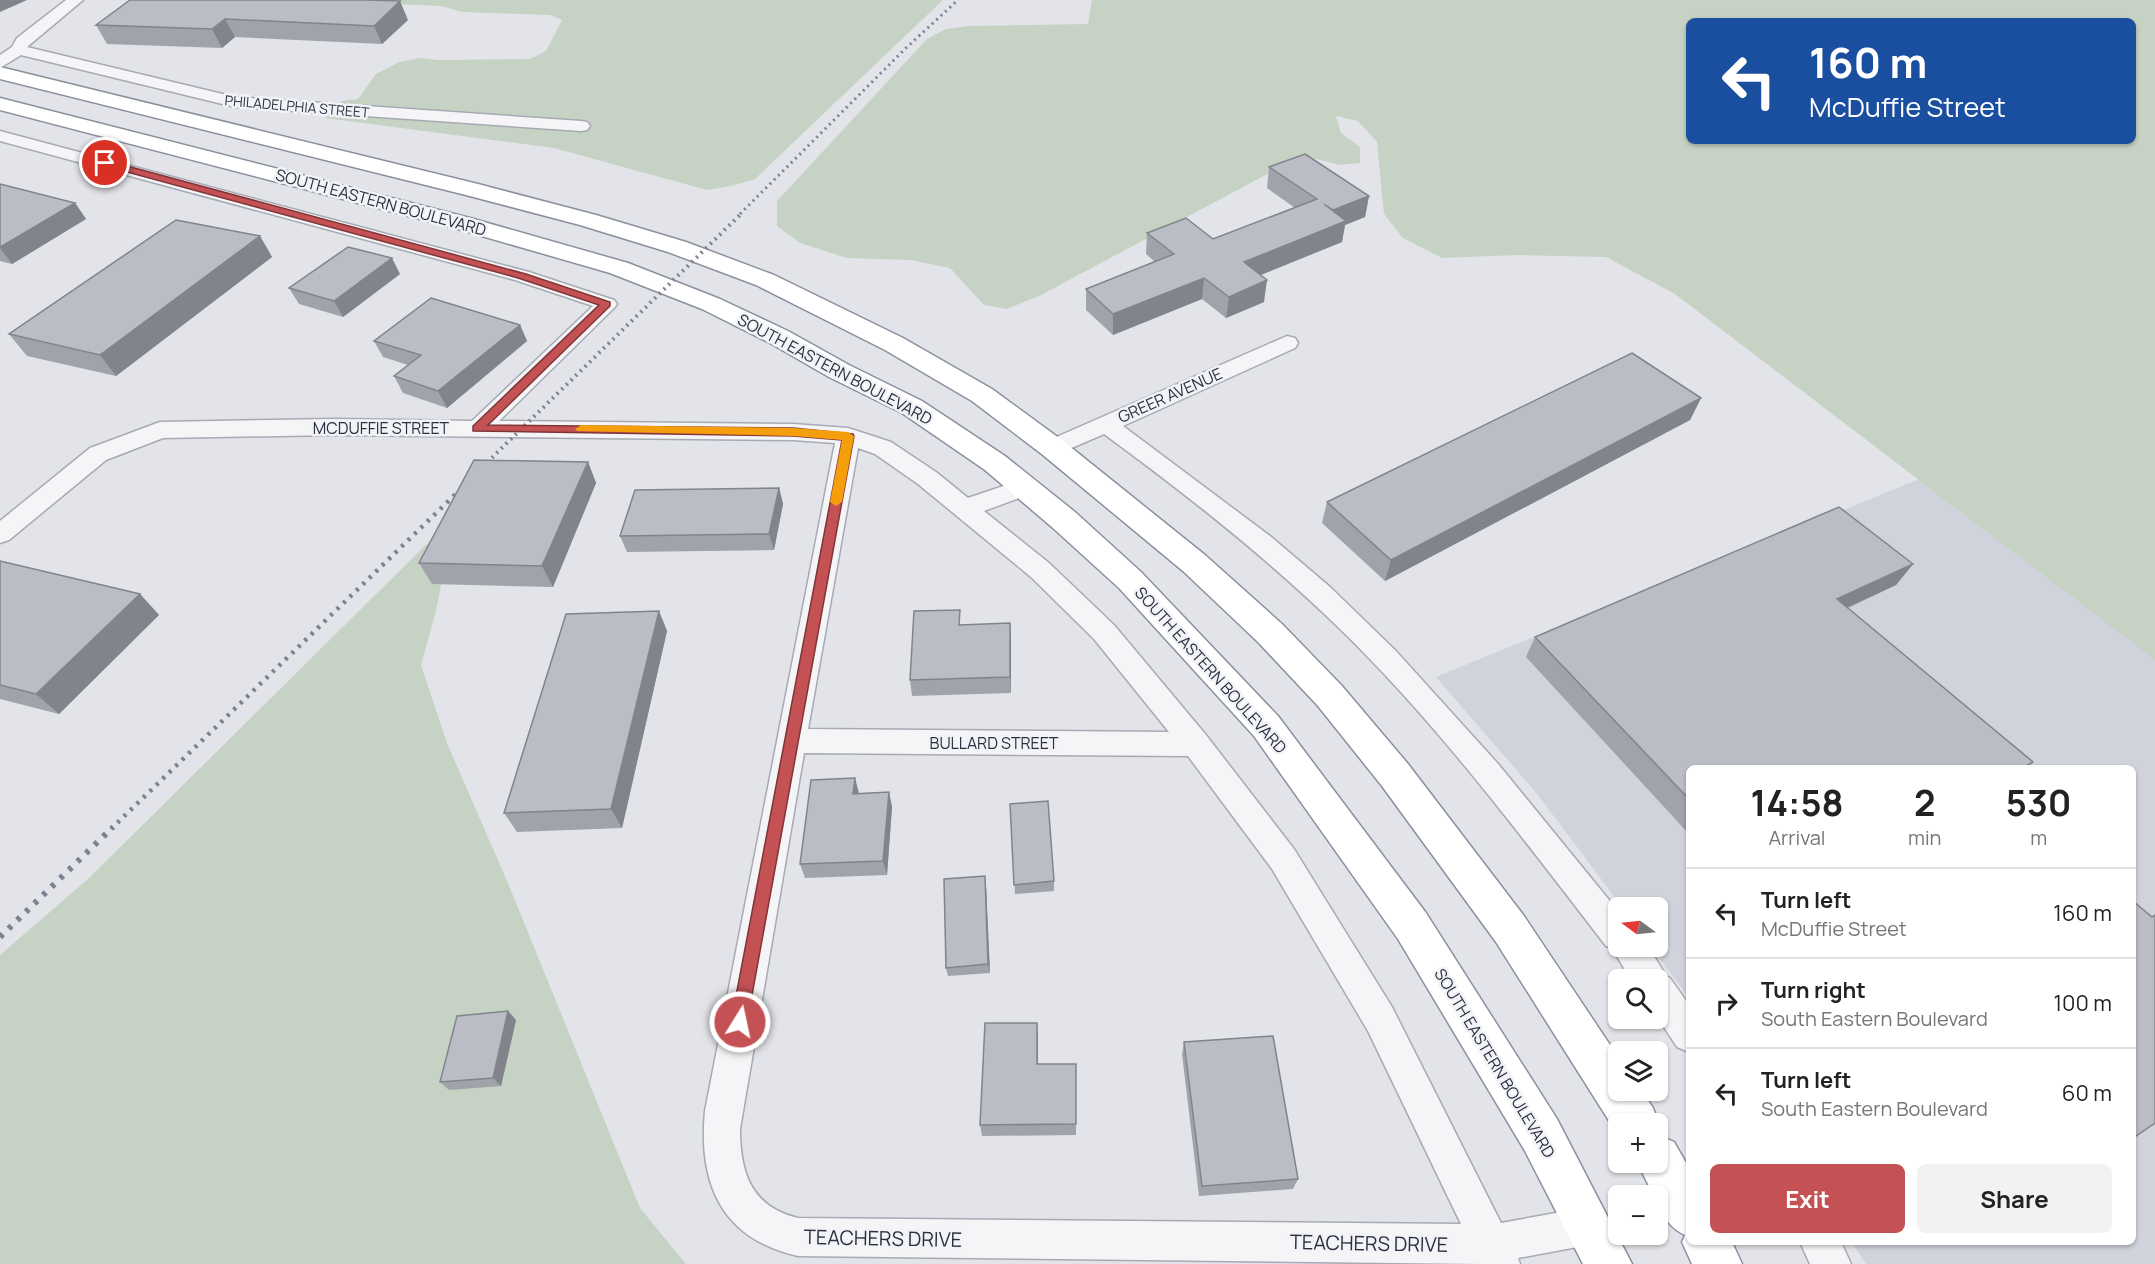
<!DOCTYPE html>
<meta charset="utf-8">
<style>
body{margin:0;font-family:Manrope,sans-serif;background:#f2f2f2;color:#222;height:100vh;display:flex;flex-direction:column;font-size:22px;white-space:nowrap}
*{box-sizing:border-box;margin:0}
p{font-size:20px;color:#767676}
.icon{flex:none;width:33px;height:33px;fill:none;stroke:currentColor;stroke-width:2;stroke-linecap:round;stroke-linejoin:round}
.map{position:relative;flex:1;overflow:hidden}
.sheet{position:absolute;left:1686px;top:765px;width:450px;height:480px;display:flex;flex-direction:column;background:#fff;border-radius:9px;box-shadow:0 2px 4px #0004}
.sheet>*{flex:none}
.banner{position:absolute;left:1686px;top:18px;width:450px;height:126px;border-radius:9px;box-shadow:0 2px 4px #0004;background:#1a4fa0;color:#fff;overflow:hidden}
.needle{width:39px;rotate:285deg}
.tools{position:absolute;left:1608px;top:897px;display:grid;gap:12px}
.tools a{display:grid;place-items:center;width:60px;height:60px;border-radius:9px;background:#fff;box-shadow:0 2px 4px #0004;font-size:30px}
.pin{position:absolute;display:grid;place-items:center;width:51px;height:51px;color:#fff;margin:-26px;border:3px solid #fff;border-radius:50%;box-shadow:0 2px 6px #0007}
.me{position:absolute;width:66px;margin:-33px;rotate:10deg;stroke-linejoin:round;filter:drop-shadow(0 0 4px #0008)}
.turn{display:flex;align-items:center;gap:21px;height:126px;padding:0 24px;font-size:27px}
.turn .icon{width:78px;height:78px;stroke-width:2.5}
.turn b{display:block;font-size:42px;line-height:51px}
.eta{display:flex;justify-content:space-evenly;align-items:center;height:102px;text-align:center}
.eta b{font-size:36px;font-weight:700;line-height:42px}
.button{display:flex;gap:12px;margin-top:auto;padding:12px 24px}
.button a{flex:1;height:69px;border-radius:9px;background:#c45154;color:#fff;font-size:24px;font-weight:700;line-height:69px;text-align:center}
.button a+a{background:#f2f2f2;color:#222}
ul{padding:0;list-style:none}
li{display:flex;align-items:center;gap:18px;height:90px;padding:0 24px;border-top:2px solid #e0e0e0}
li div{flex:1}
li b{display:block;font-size:22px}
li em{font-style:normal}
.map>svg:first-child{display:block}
.built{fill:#d0d3db}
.green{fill:#c6d3c4;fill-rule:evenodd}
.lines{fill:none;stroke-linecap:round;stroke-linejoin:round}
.street-casing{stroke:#a7aab3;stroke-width:3}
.highway-casing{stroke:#8b909f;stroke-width:3}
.street{fill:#f5f5f8;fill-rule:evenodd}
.highway{fill:#fff;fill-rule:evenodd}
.rail-far3{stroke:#7d8292;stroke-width:3;stroke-dasharray:2 4;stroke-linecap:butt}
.rail-far2{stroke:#7d8292;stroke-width:4;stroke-dasharray:2 4.5;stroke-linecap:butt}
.rail-far1{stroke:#7d8292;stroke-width:4.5;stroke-dasharray:3 6;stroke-linecap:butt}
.rail{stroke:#7d8292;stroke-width:6;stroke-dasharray:4 8;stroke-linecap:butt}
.wall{fill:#a0a3aa}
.shaded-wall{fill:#82848b}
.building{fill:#babdc6;stroke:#82848b;stroke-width:1.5}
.route{fill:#c45154;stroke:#7f3537;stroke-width:1.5}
.slow{fill:#f59e0b}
.labels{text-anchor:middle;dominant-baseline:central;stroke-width:5;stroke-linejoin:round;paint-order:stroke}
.far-street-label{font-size:14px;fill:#2b3040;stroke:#f2f3f7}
.street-label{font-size:16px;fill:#2b3040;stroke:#f2f3f7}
.near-street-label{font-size:20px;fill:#2b3040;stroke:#f2f3f7}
</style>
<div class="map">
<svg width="2155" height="1264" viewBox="0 0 2155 1264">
<rect width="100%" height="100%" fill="#e2e4e9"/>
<path class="built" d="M1924,477l231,169v618h-289l-14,-22h281v-474h-444v230l-38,-51 7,-1v-38l-36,-1 -84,-112 -102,-118z"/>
<path class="green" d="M297,0h646l-188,179 -24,7 -24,4 -153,-42 -229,-30 17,-17 16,-2 18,-25 23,-12 22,-4 17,2 92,-1 16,-8 16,-31 -12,-5 -88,-3 -20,-6z
M1092,0h1063v660l-480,-366 -69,-37 -89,-2 -75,3 -39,-20 -19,-24 -7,-72 -19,-21 -22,-5 5,17 19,14v16l-20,2 -24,-6 -26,3 -249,133 -34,14 -23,-4 -34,-37 -39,-8 -64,-2 -47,-15 -23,-17v-25l150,-162 19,-10 22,-3 120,-2zM1689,21h444v120h-444z
M454,517l-18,94 -15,54 26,78 63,145 130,320 46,56h-686v-309l88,-76z"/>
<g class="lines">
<g class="street-casing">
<path id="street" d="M66,0h17l-56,47 208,50 346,24 6,1 3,4 -3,4 -6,1 -346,-24 -214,-52 -21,13v-13l12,-8 5,-9z
M0,131l529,141 85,28 3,4 -3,4 -115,113 294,3 55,4 43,14 45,30 32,26 56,-19 9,2 3,6 -3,6 -49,18 65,52 65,62 92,110 88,114 98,158 109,216 87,-16 14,5 5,14 -5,14 -14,5 -70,13 2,6h-39l-683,-8c-76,-17 -100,-72 -93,-145l130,-668 -42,-3 -460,-5 -170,3 -57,22 -97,80 -9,3v-22l90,-73 70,-26 173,-3 139,2 121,-115 -78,-26 -515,-139zM858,448l17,6 43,30 113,93 63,62 75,93 -361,-3zM804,753l384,3 84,113 96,162 93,193 -663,-6c-47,-11 -58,-46 -58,-89z
M1287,336l8,2 3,5 -3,5 -172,78 147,110 60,51 65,63 104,115 119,146v35h30l18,30 4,2 19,27v47l-12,-5 -19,-29v-38h-27l-19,-32 -6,-2c-85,-110 -168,-222 -268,-319 -73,-71 -152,-133 -234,-193l-51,22 -8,-2 -4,-6 4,-6z
M1800,1242h41l10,22h-41z"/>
</g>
<g class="highway-casing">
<path id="highway" d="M0,67l478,117 118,31 90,27 88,33 129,63 89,51 71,52 142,114 77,69 60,62 66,78 116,152 94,141v33h23l12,18 6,16 -1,4v-4h-40v11l-122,-193 -114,-156 -64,-80 -60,-64 -75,-71 -140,-116 -71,-54 -87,-51 -129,-65 -88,-33 -88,-27 -118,-31 -462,-115z
M0,98l470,120 158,45 92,36 68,32 61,34 73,36 83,55 70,56 66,60 137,144 148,197 131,206 75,145h-49l-58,-113 -127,-212 -144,-203 -135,-148 -66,-60 -68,-58 -83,-57 -73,-36 -59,-34 -68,-34 -92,-36 -156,-45 -454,-118z
M1658,1135l16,7 15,26v74h43l10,22h-50l-10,-22 3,-7c-14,-6 -27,-23 -27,-39h-4l-17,-34h21z"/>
</g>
<use href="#street" class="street"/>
<use href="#highway" class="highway"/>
<path class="rail-far3" d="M740,214l166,-166 52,-48"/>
<path class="rail-far2" d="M464,485l278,-272"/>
<path class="rail-far1" d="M111,829l355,-345"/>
<path class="rail" d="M0,937l113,-110"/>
</g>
<path class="wall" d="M130,0l278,20 -26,24 -147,-7 -13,11 -115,-4 -11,-19z
M1269,167l100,29 -4,21 -20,8 -3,17 -82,33 4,27 -38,16 -24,-19 -89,36 -27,-25v-21l69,-27 -9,-8 1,-21 66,6 82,-31 -28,-20z
M0,184l75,19 11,16 -74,45 -12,-3z
M260,236l12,21 -156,119 -89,-20 -18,-22z
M400,274l-57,43 -44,-13 -10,-16z
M520,325l7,16 -80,67 -44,-15 -9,-17 14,-11 -25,-8 -9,-16z
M1701,398l-11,22 -305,161 -63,-58 5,-21z
M588,462l8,21 -43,104 -121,-3 -13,-21z
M779,488l4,16 -9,46 -147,2 -7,-16z
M0,561l140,33 19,21 -100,99 -59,-15z
M1913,564l-17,21 -48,23 185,154 -6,6h-338v66l-163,-177 9,-20z
M659,611l8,20 -45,197 -105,4 -13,-19z
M1010,623l1,16v54l-99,3 -2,-16 52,-55z
M889,792l3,15 -5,68 -82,3 -5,-14 59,-71z
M1010,804l44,77v10l-39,3z
M986,886l4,87 -42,3 -2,-8z
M508,1011l8,9 -15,66 -52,4 -9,-8z
M1037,1023l1,41h38v71l-94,1 -2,-11z
M1184,1042l114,137 -5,10 -94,7 -17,-142z"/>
<path class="shaded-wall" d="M0,0h27l-27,12z
M400,1l8,19 -26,24 -8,-18z
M225,19l10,18 -13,11 -10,-19z
M1369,196l-4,21 -20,8 -3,17 -101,41 3,-21 86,-35 3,-17z
M75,203l11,16 -74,45 -12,-16v-1z
M260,236l12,21 -156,119 -16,-21z
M392,258l8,16 -57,43 -9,-16z
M1204,278l-2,21 -89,36v-21z
M1267,280l-3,22 -38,16 3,-21z
M520,325l7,16 -80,67 -9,-17z
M1701,398l-11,22 -305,161 6,-21z
M588,462l8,21 -43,104 -11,-21z
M779,488l4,16 -9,46 -5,-16z
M1913,564l-17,21 -74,34 15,-20z
M140,594l19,21 -100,99 -23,-20z
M659,611l8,20 -45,197 -11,-19z
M1010,623l1,16v54l-1,-16z
M855,778l4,15 -6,1z
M889,792l3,15 -5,68 -4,-14z
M985,876l1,10 4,87 -2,-9z
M508,1011l8,9 -15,66 -8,-8z
M1037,1023l1,12v41l-1,-12z"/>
<path class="building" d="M130,0h238l32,1 -26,25 -149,-7 -13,10 -116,-4z
M1305,154l64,42 -36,14 -9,-6 22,17 -102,41 23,18 -38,17 -25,-19 -91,36 -27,-25 88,-35 -27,-21 39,-15 27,21 104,-40 -48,-32z
M0,184l75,19 -75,44z
M176,220l84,16 -160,119 -91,-21z
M348,247l44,11 -58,43 -45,-13z
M431,298l89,27 -82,66 -44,-15 27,-21 -47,-14z
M1632,353l69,45 -310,162 -64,-58z
M474,460l114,2 -46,104 -123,-3z
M779,488l-10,46 -149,2 15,-46z
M1839,507l74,57 -76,35 196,163 -10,6h-334v31l-154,-162z
M0,561l140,33 -104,100 -36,-9z
M960,610l-1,15 51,-2v54l-100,3 4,-69z
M659,611l-48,198 -107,4 62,-199z
M855,778l-2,16 36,-2 -6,69 -83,3 11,-84z
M1048,801l6,80 -40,4 -4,-81z
M985,876l3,88 -42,4 -2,-89z
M2133,901l19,16 3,-2v208l-22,15z
M508,1011l-15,67 -53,4 17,-66z
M985,1023h52v41h39v60l-96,1z
M1273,1036l25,143 -96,7 -18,-144z"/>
<path class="route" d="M105,160l421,114 84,28v4l-122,119 305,3 60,6 1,2 -108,592 -6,3 -6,-3 -3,-6 111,-582 -49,-4 -320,-5v-5l126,-121 -81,-27 -417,-113v-4z"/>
<path class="slow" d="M581,425l212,3 55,4 6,4 -12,66 -6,4 -6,-4 12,-62 -49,-4 -216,-5 -2,-2z"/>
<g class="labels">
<g class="far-street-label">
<text transform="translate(297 106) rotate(5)">PHILADELPHIA STREET</text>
</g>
<g class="street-label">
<text transform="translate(381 202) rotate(15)">SOUTH EASTERN BOULEVARD</text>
<text transform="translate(835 369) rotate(28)">SOUTH EASTERN BOULEVARD</text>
<text transform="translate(1170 395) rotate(-24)">GREER AVENUE</text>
<text x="381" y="428">MCDUFFIE STREET</text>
<text transform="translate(1211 670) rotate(48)">SOUTH EASTERN BOULEVARD</text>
<text x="994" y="743">BULLARD STREET</text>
<text transform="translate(1495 1063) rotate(59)">SOUTH EASTERN BOULEVARD</text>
</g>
<g class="near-street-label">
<text transform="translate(883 1238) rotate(1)">TEACHERS DRIVE</text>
<text transform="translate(1369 1243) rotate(1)">TEACHERS DRIVE</text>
</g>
</g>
</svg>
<div class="tools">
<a><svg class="needle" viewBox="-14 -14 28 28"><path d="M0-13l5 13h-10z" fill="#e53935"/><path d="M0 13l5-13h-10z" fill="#767676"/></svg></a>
<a><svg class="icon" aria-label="search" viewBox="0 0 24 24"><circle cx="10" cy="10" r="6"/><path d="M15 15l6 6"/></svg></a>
<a><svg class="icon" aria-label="layers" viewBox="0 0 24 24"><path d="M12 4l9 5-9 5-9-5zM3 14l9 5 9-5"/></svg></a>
<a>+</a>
<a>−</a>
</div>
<div class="pin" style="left:105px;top:163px;background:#d93025"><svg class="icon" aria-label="arrive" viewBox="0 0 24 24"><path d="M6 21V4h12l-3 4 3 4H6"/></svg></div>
<svg class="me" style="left:740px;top:1022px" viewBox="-20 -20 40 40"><circle r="17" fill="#c45154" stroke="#fff" stroke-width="3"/><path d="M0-11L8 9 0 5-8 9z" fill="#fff"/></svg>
<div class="banner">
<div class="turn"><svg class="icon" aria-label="left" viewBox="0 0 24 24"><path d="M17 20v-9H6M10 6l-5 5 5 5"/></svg><div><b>160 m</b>McDuffie Street</div></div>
</div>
<section class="sheet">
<div class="eta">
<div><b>14:58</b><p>Arrival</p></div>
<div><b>2</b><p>min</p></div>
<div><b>530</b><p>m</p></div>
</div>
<ul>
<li><svg class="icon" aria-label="left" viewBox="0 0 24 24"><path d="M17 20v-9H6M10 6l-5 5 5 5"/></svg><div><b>Turn left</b><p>McDuffie Street</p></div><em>160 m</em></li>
<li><svg class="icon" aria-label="right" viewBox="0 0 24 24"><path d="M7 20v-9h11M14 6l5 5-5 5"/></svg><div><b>Turn right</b><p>South Eastern Boulevard</p></div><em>100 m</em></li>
<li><svg class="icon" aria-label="left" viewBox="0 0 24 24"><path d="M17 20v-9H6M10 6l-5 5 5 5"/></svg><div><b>Turn left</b><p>South Eastern Boulevard</p></div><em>60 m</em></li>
</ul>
<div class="button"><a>Exit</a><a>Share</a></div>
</section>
</div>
